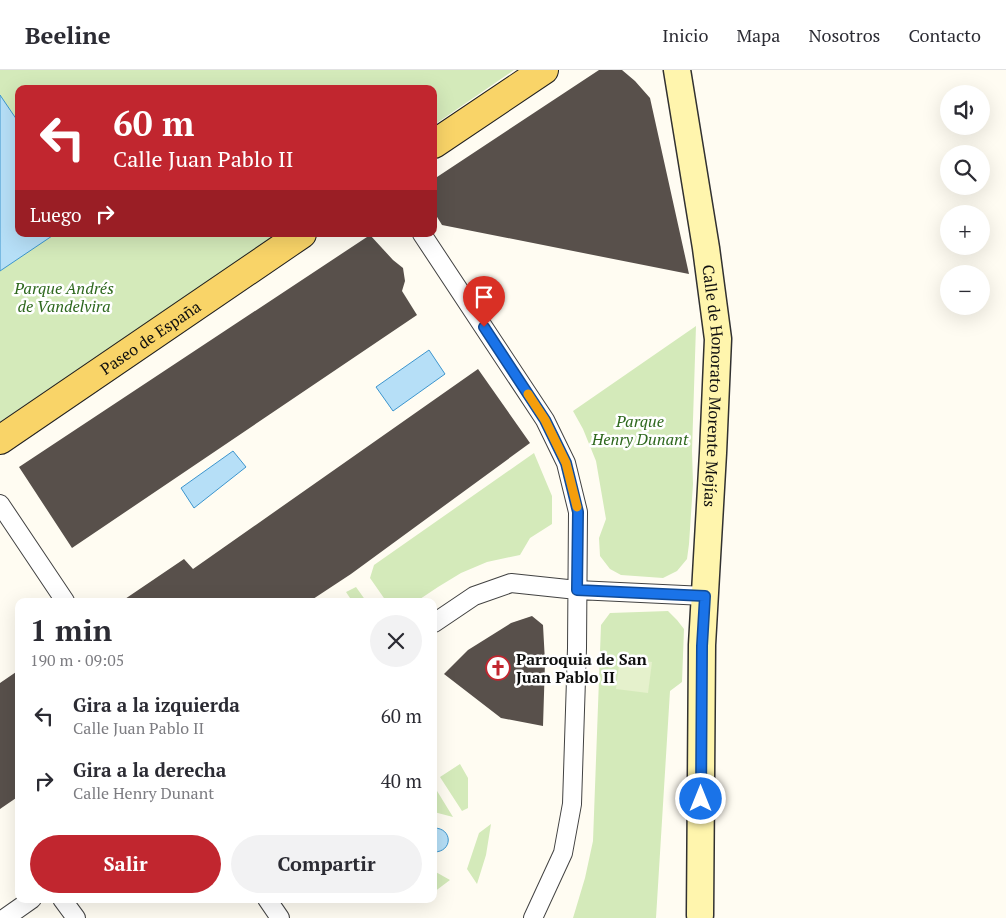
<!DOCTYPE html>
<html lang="es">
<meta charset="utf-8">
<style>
body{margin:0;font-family:"PT Serif",serif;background:#f2f2f3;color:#2b2b33;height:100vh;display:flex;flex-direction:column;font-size:19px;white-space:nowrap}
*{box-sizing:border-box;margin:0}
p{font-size:16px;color:#7c7c81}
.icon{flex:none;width:28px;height:28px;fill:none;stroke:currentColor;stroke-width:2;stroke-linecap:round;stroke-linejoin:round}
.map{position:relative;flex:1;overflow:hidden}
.side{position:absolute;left:15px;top:528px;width:422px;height:305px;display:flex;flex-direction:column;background:#fff;border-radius:10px;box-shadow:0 5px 20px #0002}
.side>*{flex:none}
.hud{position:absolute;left:15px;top:15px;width:422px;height:152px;border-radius:10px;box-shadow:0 5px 20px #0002;background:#c1262f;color:#fff;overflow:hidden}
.controls{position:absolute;left:940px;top:15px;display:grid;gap:10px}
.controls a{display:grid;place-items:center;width:50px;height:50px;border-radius:50%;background:#fff;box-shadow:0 5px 20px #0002;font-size:25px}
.pin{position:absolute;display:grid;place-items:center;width:42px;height:42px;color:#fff;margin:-51px -21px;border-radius:50% 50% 50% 0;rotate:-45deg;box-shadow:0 0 5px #0007}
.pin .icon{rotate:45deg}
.me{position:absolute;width:55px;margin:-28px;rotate:0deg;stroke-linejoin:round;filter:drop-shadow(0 0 4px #0008)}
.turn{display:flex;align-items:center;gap:18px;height:105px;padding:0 15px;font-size:22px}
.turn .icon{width:65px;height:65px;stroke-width:2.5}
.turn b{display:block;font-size:35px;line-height:42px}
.then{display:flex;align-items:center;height:48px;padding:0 15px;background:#0003;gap:10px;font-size:19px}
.round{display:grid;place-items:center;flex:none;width:52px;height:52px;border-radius:26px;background:#f2f2f3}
.overview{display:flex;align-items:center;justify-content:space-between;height:85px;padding:0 15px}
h1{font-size:30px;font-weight:600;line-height:38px}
.cta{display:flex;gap:10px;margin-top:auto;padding:10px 15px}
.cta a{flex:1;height:58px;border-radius:30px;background:#c1262f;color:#fff;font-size:20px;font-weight:600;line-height:58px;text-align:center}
.cta a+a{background:#f2f2f3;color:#2b2b33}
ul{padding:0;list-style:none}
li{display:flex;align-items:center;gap:15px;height:65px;padding:0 15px}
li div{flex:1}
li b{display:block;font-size:19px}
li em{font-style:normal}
header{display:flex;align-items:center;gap:30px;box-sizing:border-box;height:70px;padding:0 25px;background:#fff;border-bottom:1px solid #e1e1e2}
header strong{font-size:24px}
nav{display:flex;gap:28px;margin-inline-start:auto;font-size:18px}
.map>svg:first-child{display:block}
.green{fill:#d4eaba}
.pitch{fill:#e5f1cc}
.water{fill:#b6dff7;stroke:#3c95ce}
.building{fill:#58504b}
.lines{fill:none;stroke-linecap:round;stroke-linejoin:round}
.street-casing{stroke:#424242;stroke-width:20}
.secondary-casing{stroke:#313131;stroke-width:29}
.primary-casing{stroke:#202020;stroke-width:30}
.street{stroke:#fff;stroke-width:18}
.secondary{stroke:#fff5ad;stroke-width:26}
.primary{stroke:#f9d468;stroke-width:28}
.route-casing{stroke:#114b97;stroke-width:12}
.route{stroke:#1a73e8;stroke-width:9}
.slow{stroke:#f59e0b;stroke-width:9}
.labels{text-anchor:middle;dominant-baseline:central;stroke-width:5;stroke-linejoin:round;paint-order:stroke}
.park-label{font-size:16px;font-style:italic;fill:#2e681e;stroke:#fff}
.street-label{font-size:16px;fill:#0f0f0f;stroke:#fff}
.poi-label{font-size:16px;font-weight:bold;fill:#0f0f0f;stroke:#fff;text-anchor:start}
</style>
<header>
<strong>Beeline</strong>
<nav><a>Inicio</a><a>Mapa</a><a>Nosotros</a><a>Contacto</a></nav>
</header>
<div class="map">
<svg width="1006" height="848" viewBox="0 0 1006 848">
<rect width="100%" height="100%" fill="#fffcf2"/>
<path class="green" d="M0,0h514l-80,55v-36h-415v145h258l-277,188z
M696,256l-4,125 1,33 -4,60 -2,15 -10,12 -14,7 -42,-3 -11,-6 -10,-13 -1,-18 7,-19 -10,-58 -13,-32 -10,-18z
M534,383l18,43v28l-22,14 -10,17 -33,7 -26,11 -23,14 -21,14h-31l-16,-23 4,-13z
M356,517l10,14h-14l-6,-9z
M668,541l9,9 7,9 -2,53 -12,9 -14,227h-83l12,-40 8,-37 8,-216 9,-12z
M460,694l8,14v30l-6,3 -22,-34z
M434,716l19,31 -19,-5z
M491,754l-5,31 -9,29 -10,-15 12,-36z
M434,801l16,9 -16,12z"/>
<path class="pitch" d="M620,588l32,4 -4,31 -32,-4z"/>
<path class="water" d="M0,25l19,28v111h36l-55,37z
M429,280l16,24 -52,37 -17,-24z
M233,381l13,16 -52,41 -13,-20z
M434,758c19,0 19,24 0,24z"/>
<path class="building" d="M599,0h23l13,11 15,17 39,176 -247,-49 -8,-13v-33z
M370,165l23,25 10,8 2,13 -3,10 15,24 -345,233 -53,-81z
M478,299l52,74 -179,131 -41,27h-188l62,-42 9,10z
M532,546l11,9 2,37 -2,64 -42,-8 -57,-44 24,-24 43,-27z
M19,600v126l-19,13v-126z"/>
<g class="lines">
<g class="street-casing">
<path id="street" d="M422,164l123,186 21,43 12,49 -1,136 -5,156 -9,49 -30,65
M0,434l65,97
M434,553l40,-27 37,-13 66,7 128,6
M62,829l14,19
M267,829l13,19
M5,848l27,-19"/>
</g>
<g class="secondary-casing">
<g id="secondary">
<path id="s1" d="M677,0l29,178 12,91 -5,114 -11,192 -2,270"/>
</g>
</g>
<g class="primary-casing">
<g id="primary">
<path d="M434,74l110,-74"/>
<path id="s2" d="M0,370l302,-206"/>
</g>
</g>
<use href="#street" class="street"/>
<use href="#secondary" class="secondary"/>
<use href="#primary" class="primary"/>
</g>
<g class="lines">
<g class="route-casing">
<path id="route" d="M484,257l61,93 21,43 12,49 -1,78 128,6 -3,50 -1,153"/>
</g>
<use href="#route" class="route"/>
<path class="slow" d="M528,324l17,26 21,43 11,44"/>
</g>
<defs>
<g id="church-ring" transform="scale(1.25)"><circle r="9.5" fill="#fff" stroke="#c1262f" stroke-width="1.5"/><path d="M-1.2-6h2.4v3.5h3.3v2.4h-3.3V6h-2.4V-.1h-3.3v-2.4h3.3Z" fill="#c1262f"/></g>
</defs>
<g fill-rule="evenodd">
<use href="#church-ring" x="498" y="598"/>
</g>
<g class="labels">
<g class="park-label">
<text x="64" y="218">Parque Andrés<tspan x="64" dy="18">de Vandelvira</tspan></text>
<text x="640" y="351">Parque<tspan x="640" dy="18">Henry Dunant</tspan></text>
</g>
<g class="street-label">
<text stroke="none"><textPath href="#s2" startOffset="182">Paseo de España</textPath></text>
<text stroke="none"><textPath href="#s1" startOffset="319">Calle de Honorato Morente Mejías</textPath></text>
</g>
<g class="poi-label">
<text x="516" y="589">Parroquia de San<tspan x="516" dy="18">Juan Pablo II</tspan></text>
</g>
</g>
</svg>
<div class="controls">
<a><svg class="icon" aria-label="sound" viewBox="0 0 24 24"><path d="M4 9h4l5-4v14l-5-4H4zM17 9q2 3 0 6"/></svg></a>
<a><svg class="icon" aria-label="search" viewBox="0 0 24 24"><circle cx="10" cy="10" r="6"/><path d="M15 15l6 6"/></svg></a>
<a>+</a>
<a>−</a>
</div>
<div class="pin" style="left:484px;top:257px;background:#d93025"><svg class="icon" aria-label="arrive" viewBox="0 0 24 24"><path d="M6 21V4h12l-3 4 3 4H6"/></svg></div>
<svg class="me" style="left:701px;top:729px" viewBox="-20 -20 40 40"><circle r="17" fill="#1a73e8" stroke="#fff" stroke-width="3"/><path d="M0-11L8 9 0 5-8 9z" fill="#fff"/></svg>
<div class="hud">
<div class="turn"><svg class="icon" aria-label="left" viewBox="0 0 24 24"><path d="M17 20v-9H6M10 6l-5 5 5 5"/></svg><div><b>60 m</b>Calle Juan Pablo II</div></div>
<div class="then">Luego<svg class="icon" aria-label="right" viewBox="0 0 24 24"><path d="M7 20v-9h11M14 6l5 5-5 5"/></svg></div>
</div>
<section class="side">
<div class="overview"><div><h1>1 min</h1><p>190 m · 09:05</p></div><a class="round"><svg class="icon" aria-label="close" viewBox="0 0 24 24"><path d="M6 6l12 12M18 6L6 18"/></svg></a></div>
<ul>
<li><svg class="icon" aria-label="left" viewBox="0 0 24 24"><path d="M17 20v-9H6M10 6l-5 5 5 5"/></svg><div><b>Gira a la izquierda</b><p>Calle Juan Pablo II</p></div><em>60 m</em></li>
<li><svg class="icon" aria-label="right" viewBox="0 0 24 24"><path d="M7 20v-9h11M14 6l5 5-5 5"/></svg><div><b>Gira a la derecha</b><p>Calle Henry Dunant</p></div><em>40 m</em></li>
</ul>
<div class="cta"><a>Salir</a><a>Compartir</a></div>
</section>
</div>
